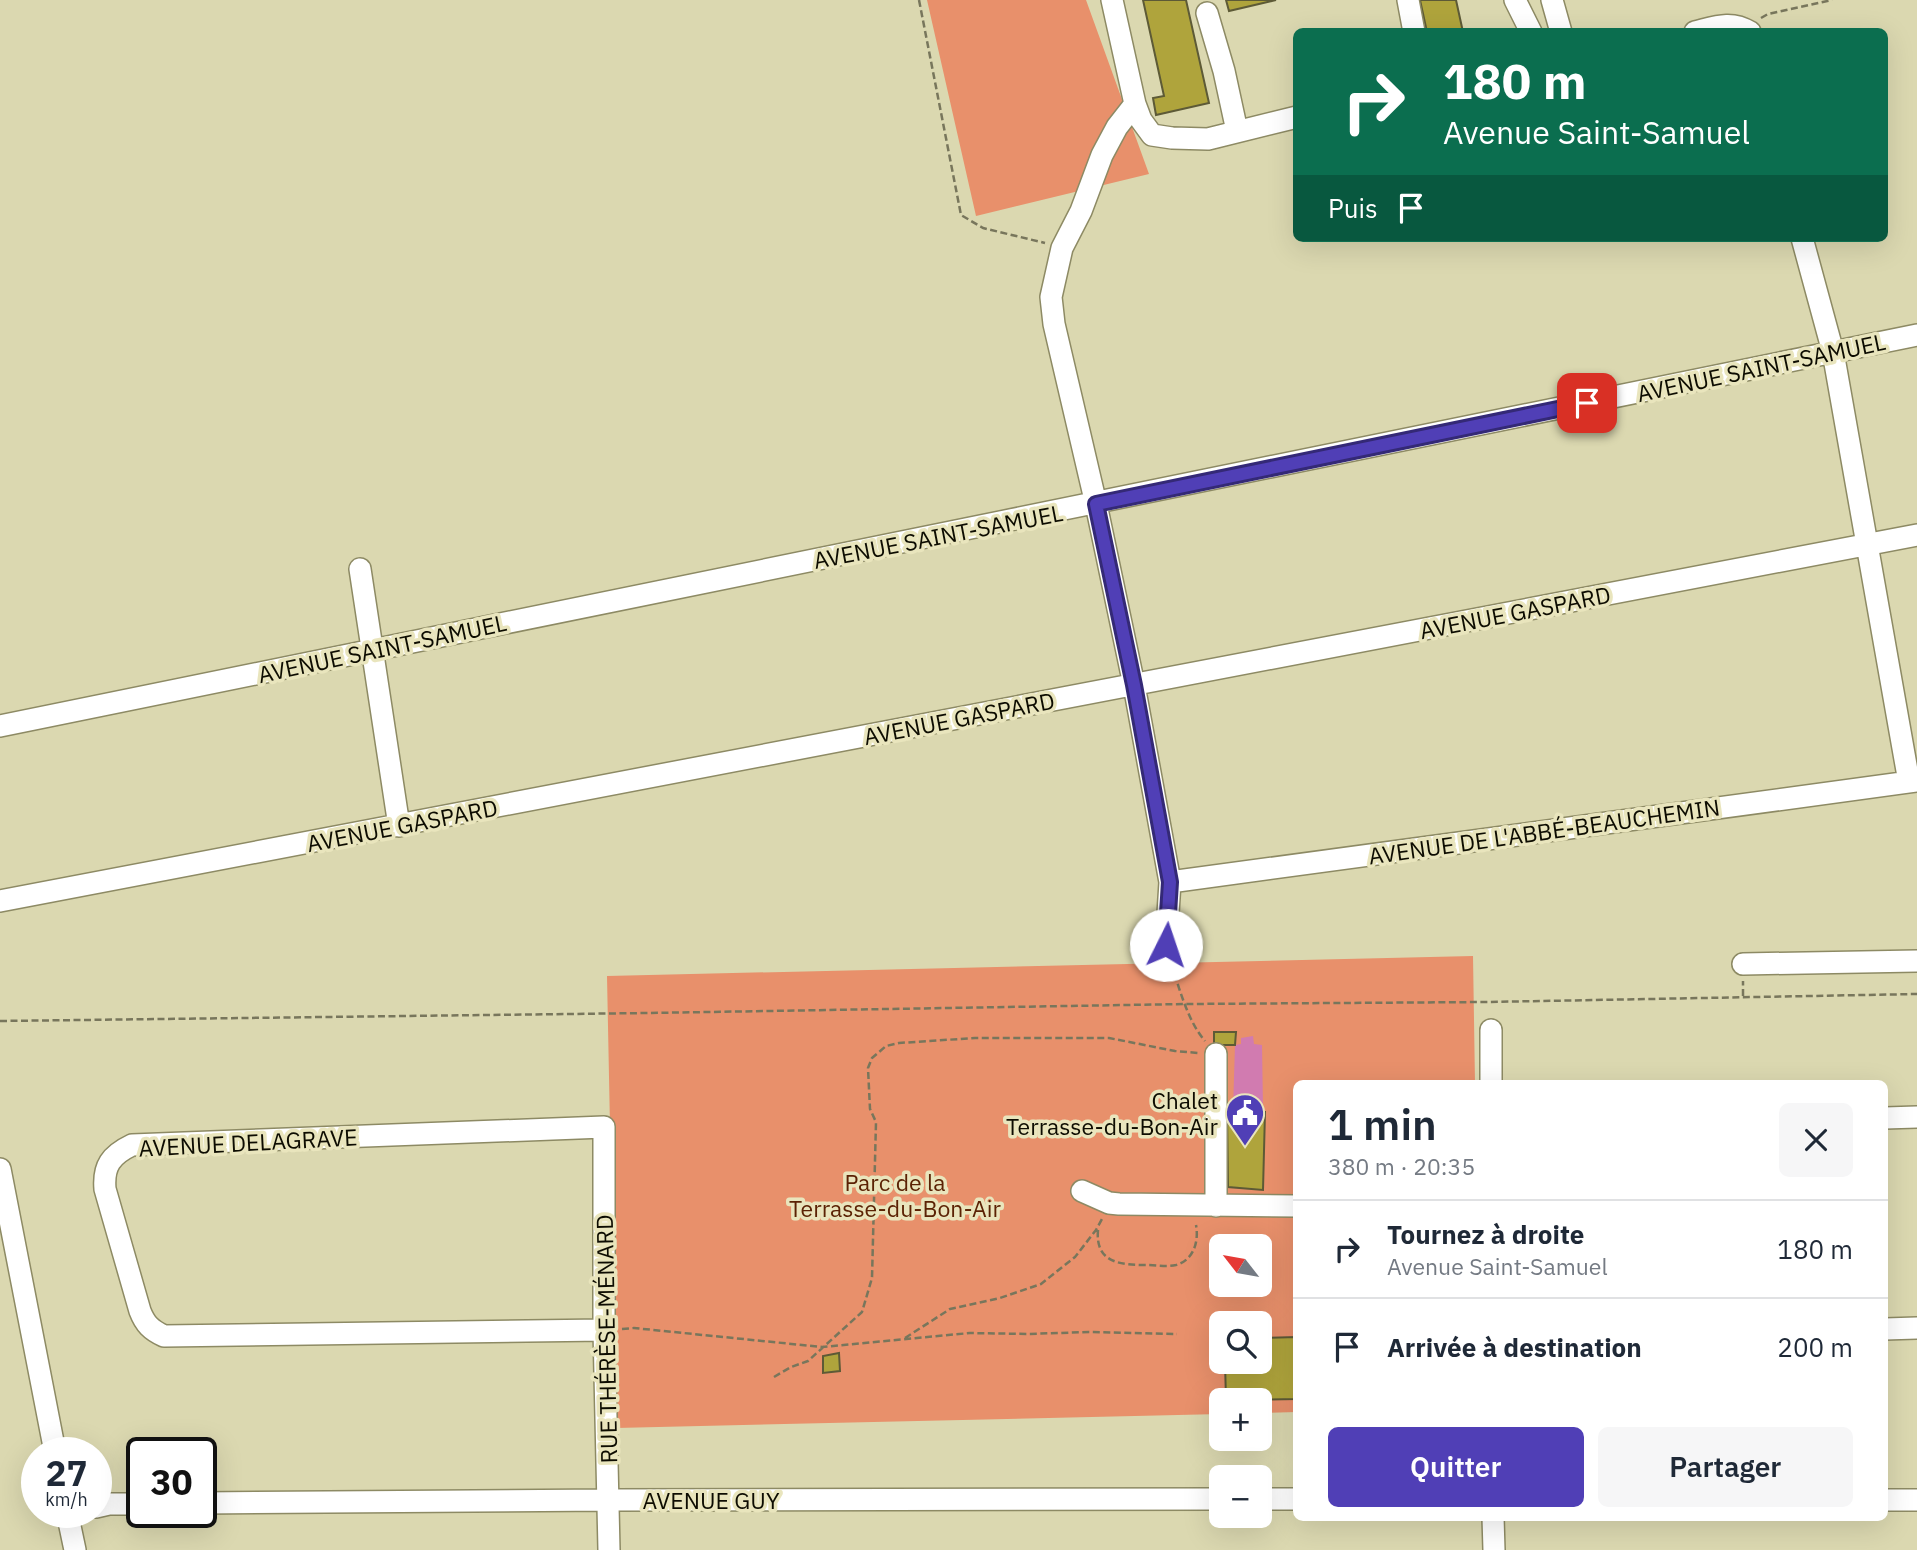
<!DOCTYPE html>
<html lang="fr">
<meta charset="utf-8">
<style>
body{margin:0;font-family:"IBM Plex Sans",sans-serif;background:#f6f6f7;color:#1f2937;height:100vh;display:flex;flex-direction:column;font-size:26px;white-space:nowrap}
*{box-sizing:border-box;margin:0}
p{font-size:23px;color:#747a83}
.icon{flex:none;width:38px;height:38px;fill:none;stroke:currentColor;stroke-width:2;stroke-linecap:round;stroke-linejoin:round}
.map{position:relative;flex:1;overflow:hidden}
.side{position:absolute;left:1293px;top:1080px;width:595px;height:441px;display:flex;flex-direction:column;background:#fff;border-radius:10px;box-shadow:0 7px 28px #0002}
.side>*{flex:none}
.hud{position:absolute;left:1293px;top:28px;width:595px;height:214px;border-radius:10px;box-shadow:0 7px 28px #0002;background:#0b6e4f;color:#fff;overflow:hidden}
.needle{width:46px;rotate:301deg}
.buttons{position:absolute;left:1209px;top:1234px;display:grid;gap:14px}
.buttons a{display:grid;place-items:center;width:63px;height:63px;border-radius:10px;background:#fff;box-shadow:0 7px 28px #0002;font-size:35px}
.speed{position:absolute;left:21px;top:1437px;display:flex;gap:14px;font-size:35px;font-weight:700;text-align:center}
.speed>*{display:grid;place-content:center;width:91px;height:91px;border-radius:50%;background:#fff;box-shadow:0 7px 28px #0002;line-height:1}
.speed small{font-size:18px;font-weight:400}
.speed .limit{border:4px solid #111;border-radius:10px;background:#fff;color:#111}
.pin{position:absolute;display:grid;place-items:center;width:60px;height:60px;color:#fff;margin:-30px;border-radius:14px;box-shadow:0 4px 10px #0006}
.me{position:absolute;width:77px;margin:-38px;rotate:4deg;stroke-linejoin:round;filter:drop-shadow(0 0 5px #0008)}
.turn{display:flex;align-items:center;gap:24px;height:147px;padding:0 35px;font-size:32px}
.turn .icon{width:91px;height:91px;stroke-width:2.5}
.turn b{display:block;font-size:49px;line-height:60px}
.then{display:flex;align-items:center;height:66px;padding:0 35px;background:#0003;gap:14px;font-size:26px}
.round{display:grid;place-items:center;flex:none;width:74px;height:74px;border-radius:10px;background:#f6f6f7}
.headline{display:flex;align-items:center;justify-content:space-between;height:119px;padding:0 35px}
h1{font-size:42px;font-weight:600;line-height:52px}
.action{display:flex;gap:14px;margin-top:auto;padding:14px 35px}
.action a{flex:1;height:80px;border-radius:10px;background:#503fb6;color:#fff;font-size:28px;font-weight:600;line-height:80px;text-align:center}
.action a+a{background:#f6f6f7;color:#1f2937}
ul{padding:0;list-style:none}
li{display:flex;align-items:center;gap:21px;height:98px;padding:0 35px;border-top:2px solid #e0e1e3}
li div{flex:1}
li b{display:block;font-size:26px}
li em{font-style:normal}
.map>svg:first-child{display:block}
.green{fill:#e8906b;fill-rule:evenodd}
.water{fill:#d17bb0}
.building{fill:#afa43c;stroke:#5d5a36;stroke-width:2}
.lines{fill:none;stroke-linecap:round;stroke-linejoin:round}
.minor-casing{stroke:#8d8a64;stroke-width:24}
.path{stroke:#78765c;stroke-width:2.5;stroke-dasharray:7 3.5;stroke-linecap:butt}
.minor{stroke:#fff;stroke-width:21}
.route-casing{stroke:#342976;stroke-width:18}
.route{stroke:#503fb6;stroke-width:12}
.labels{text-anchor:middle;dominant-baseline:central;stroke-width:7;stroke-linejoin:round;paint-order:stroke}
.street-label{font-size:23px;fill:#0d0c01;stroke:#e9e5bd}
.poi-label{font-size:23px;fill:#0d0c01;stroke:#e9e5bd;text-anchor:end}
.park-label{font-size:23px;fill:#5b2204;stroke:#e9e5bd}
</style>
<div class="map">
<svg width="1917" height="1550" viewBox="0 0 1917 1550">
<rect width="100%" height="100%" fill="#dbd8b0"/>
<path class="green" d="M927,0h159l63,174 -173,42z
M1473,956l2,127h-178v329l-37,1v-13h-38l-1,14 -605,14 -9,-452zM1222,1246h38v38h-38zM1222,1323h38v39h-38z"/>
<path class="water" d="M1253,1036l1,8 8,1 1,64 -30,1 2,-65 6,-1v-6z"/>
<path class="building" d="M1143,0h43l23,103 -53,12 -3,-17 11,-2z
M1226,0h50l-47,11z
M1420,0h36l7,32h-36z
M1214,1032h22l-1,13h-21z
M1227,1111l38,1 -2,78 -35,-3z
M1297,1337v62l-71,1 -1,-38h35v-24z
M839,1353l1,18 -17,2v-17z"/>
<g class="lines">
<g class="minor-casing">
<path id="minor" d="M1112,0l23,104 6,16 11,15 20,3 36,1 89,-22
M1408,0l6,32
M1515,0l16,32
M1552,0l9,32
M1207,13l17,58 13,60
M1695,32c20,-5 36,-12 55,0
M1135,104l-18,23 -15,28 -21,56 -19,37 -11,49 3,27 42,180 38,181 36,197 -4,63
M1802,238l31,114 76,430
M360,569l39,257
M0,726l1917,-391
M1170,882l747,-101
M0,901l1917,-366
M1743,964l174,-3
M1491,1030v53
M1216,1054v152
M1885,1118l32,-1
M0,1169l55,283
M1082,1191l27,12 10,1 178,2
M1885,1329l32,-1
M604,1330l-440,6c-13,-6 -19,-12 -24,-25l-35,-122c-2,-23 6,-34 27,-44l472,-18v203l5,220
M1260,1499h37
M1885,1500h32
M201,1503l408,-3 613,-1
M96,1507l13,-3h33
M67,1512l8,38
M1493,1517l1,33"/>
</g>
<path class="path" d="M919,0l42,215 22,13 62,15
M1761,18l7,-4 64,-14
M1171,964c9,25 16,56 34,77
M1743,996v-15
M0,1021l649,-8 537,-9 302,-2 429,-8
M1098,1230c-3,34 24,35 50,35 8,0 19,2 28,0 18,-5 23,-24 20,-40
M622,1329l12,-1 188,19 148,-14 58,1 61,-2 88,2
M905,1338l45,-29 50,-11 41,-14 34,-27 21,-27 6,-11
M774,1377l17,-10 17,-6 54,-49 10,-34 4,-156 -6,-13 -2,-41 4,-10 14,-12 13,-3 76,-5h134l66,13 23,2"/>
<use href="#minor" class="minor"/>
</g>
<g class="lines">
<g class="route-casing">
<path id="route" d="M1166,945l4,-63 -36,-197 -38,-181 491,-101"/>
</g>
<use href="#route" class="route"/>
</g>
<defs>
<g id="civic-pin" transform="scale(2.0125)"><path d="M0 17L-7.5 6A9.5 9.5 0 1 1 7.5 6Z" fill="#503fb6" stroke="#e9e5bd"/><path d="M-.6-6.5H3V-4.5H.6V-3L4-1V1h2V6H-6V1h2V-1L-.6-3ZM-1.2 2.5V6h2.4V2.5Z" fill="#fff"/></g>
</defs>
<g fill-rule="evenodd">
<use href="#civic-pin" x="1245" y="1113"/>
</g>
<g class="labels">
<g class="street-label">
<text transform="translate(1761 367) rotate(-12)">AVENUE SAINT-SAMUEL</text>
<text transform="translate(938 536) rotate(-11)">AVENUE SAINT-SAMUEL</text>
<text transform="translate(1515 612) rotate(-11)">AVENUE GASPARD</text>
<text transform="translate(382 648) rotate(-12)">AVENUE SAINT-SAMUEL</text>
<text transform="translate(959 718) rotate(-11)">AVENUE GASPARD</text>
<text transform="translate(402 825) rotate(-11)">AVENUE GASPARD</text>
<text transform="translate(1544 831) rotate(-8)">AVENUE DE L'ABBÉ-BEAUCHEMIN</text>
<text transform="translate(248 1142) rotate(-3)">AVENUE DELAGRAVE</text>
<text transform="translate(606 1339) rotate(-91)">RUE THÉRÈSE-MÉNARD</text>
<text x="711" y="1500">AVENUE GUY</text>
</g>
<g class="poi-label">
<text x="1218" y="1100">Chalet<tspan x="1218" dy="26">Terrasse-du-Bon-Air</tspan></text>
</g>
<g class="park-label">
<text x="895" y="1182">Parc de la<tspan x="895" dy="26">Terrasse-du-Bon-Air</tspan></text>
</g>
</g>
</svg>
<div class="buttons">
<a><svg class="needle" viewBox="-14 -14 28 28"><path d="M0-13l5 13h-10z" fill="#e53935"/><path d="M0 13l5-13h-10z" fill="#747a83"/></svg></a>
<a><svg class="icon" aria-label="search" viewBox="0 0 24 24"><circle cx="10" cy="10" r="6"/><path d="M15 15l6 6"/></svg></a>
<a>+</a>
<a>−</a>
</div>
<div class="speed"><div>27<small>km/h</small></div><div class="limit">30</div></div>
<div class="pin" style="left:1587px;top:403px;background:#d93025"><svg class="icon" aria-label="arrive" viewBox="0 0 24 24"><path d="M6 21V4h12l-3 4 3 4H6"/></svg></div>
<svg class="me" style="left:1166px;top:945px" viewBox="-20 -20 40 40"><circle r="19" fill="#fff"/><path d="M0-13L10 11 0 6-10 11z" fill="#503fb6"/></svg>
<div class="hud">
<div class="turn"><svg class="icon" aria-label="right" viewBox="0 0 24 24"><path d="M7 20v-9h11M14 6l5 5-5 5"/></svg><div><b>180 m</b>Avenue Saint-Samuel</div></div>
<div class="then">Puis<svg class="icon" aria-label="arrive" viewBox="0 0 24 24"><path d="M6 21V4h12l-3 4 3 4H6"/></svg></div>
</div>
<section class="side">
<div class="headline"><div><h1>1 min</h1><p>380 m · 20:35</p></div><a class="round"><svg class="icon" aria-label="close" viewBox="0 0 24 24"><path d="M6 6l12 12M18 6L6 18"/></svg></a></div>
<ul>
<li><svg class="icon" aria-label="right" viewBox="0 0 24 24"><path d="M7 20v-9h11M14 6l5 5-5 5"/></svg><div><b>Tournez à droite</b><p>Avenue Saint-Samuel</p></div><em>180 m</em></li>
<li><svg class="icon" aria-label="arrive" viewBox="0 0 24 24"><path d="M6 21V4h12l-3 4 3 4H6"/></svg><div><b>Arrivée à destination</b></div><em>200 m</em></li>
</ul>
<div class="action"><a>Quitter</a><a>Partager</a></div>
</section>
</div>
